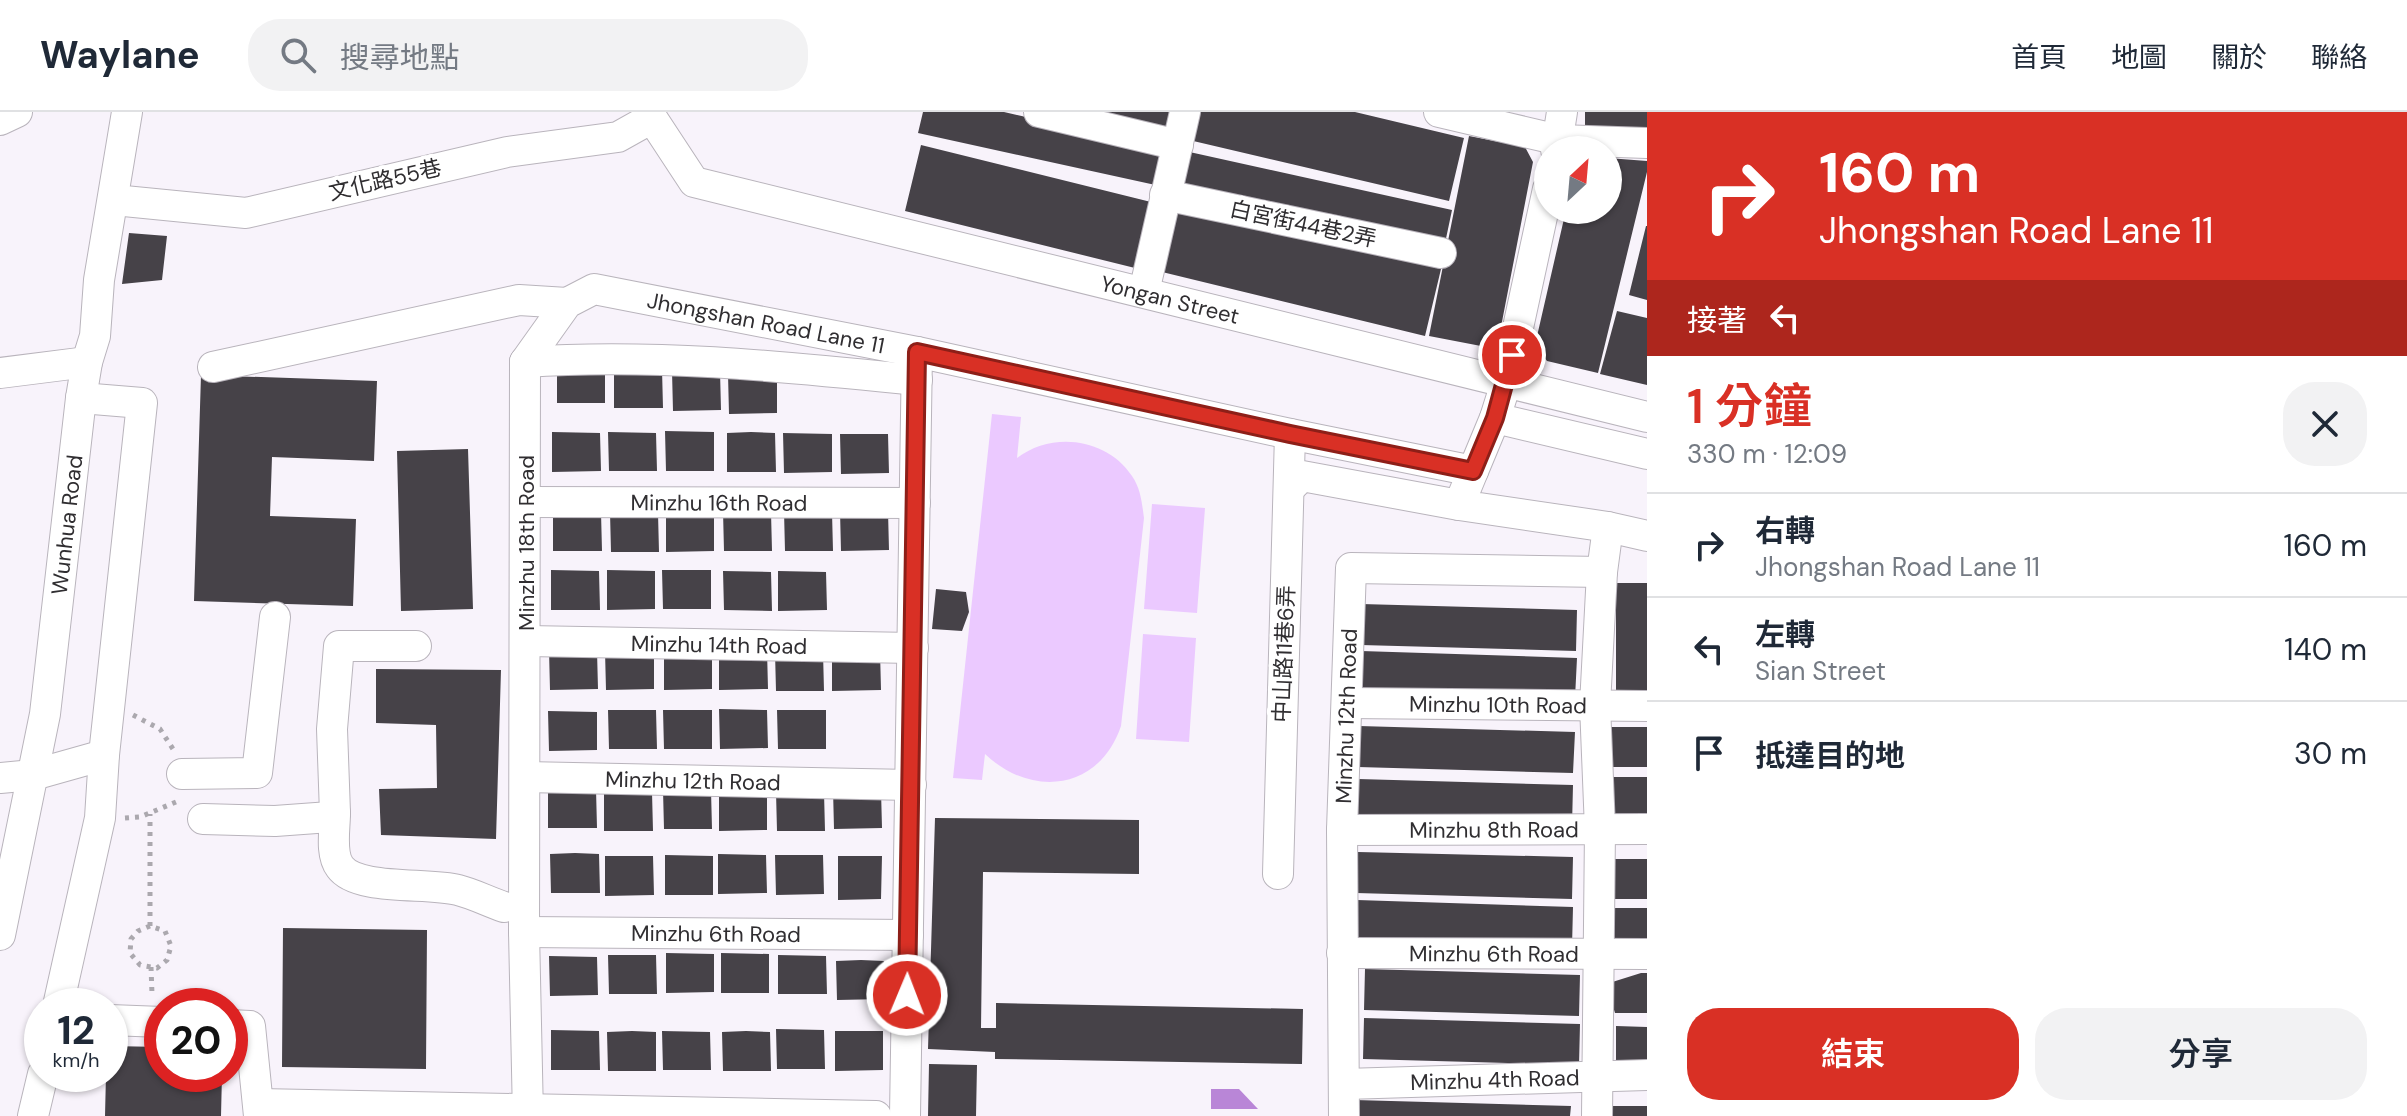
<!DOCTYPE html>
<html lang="zh-TW">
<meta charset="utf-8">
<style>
body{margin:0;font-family:"DM Sans","Noto Sans TC",sans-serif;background:#f2f2f3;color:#1f2937;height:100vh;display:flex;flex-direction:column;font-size:30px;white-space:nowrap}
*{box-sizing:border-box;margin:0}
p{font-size:26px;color:#747a83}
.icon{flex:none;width:44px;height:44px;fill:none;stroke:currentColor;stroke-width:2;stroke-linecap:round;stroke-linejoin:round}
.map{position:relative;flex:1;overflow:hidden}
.drawer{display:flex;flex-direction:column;background:#fff;width:760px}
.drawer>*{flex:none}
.guide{background:#d93025;color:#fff;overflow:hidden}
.needle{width:52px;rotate:26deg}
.controls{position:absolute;left:1534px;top:24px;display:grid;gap:16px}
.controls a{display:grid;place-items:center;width:88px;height:88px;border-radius:50%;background:#fff;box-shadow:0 2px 6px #0004;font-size:40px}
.speed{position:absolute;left:24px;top:876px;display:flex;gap:16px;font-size:40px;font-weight:700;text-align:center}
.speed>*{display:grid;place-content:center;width:104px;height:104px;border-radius:50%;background:#fff;box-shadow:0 2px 6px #0004;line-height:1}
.speed small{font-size:20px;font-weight:400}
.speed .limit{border:12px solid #d22;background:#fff;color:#111}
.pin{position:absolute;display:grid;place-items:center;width:68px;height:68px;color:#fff;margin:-34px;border:4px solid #fff;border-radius:50%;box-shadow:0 2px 8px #0007}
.me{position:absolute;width:88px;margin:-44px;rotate:1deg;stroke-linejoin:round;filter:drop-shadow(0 0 6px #0008)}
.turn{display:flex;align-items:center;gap:28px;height:168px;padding:0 40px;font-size:36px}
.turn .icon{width:104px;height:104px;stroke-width:2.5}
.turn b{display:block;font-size:56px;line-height:68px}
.then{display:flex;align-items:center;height:76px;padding:0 40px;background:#0003;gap:16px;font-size:30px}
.round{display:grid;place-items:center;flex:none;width:84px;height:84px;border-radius:32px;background:#f2f2f3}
.overview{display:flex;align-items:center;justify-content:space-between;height:136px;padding:0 40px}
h1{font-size:48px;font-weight:600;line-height:60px;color:#d93025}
.action{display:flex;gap:16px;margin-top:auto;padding:16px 40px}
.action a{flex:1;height:92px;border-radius:32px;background:#d93025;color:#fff;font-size:32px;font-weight:600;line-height:92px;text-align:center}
.action a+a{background:#f2f2f3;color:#1f2937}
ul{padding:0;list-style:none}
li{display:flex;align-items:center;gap:24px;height:104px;padding:0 40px;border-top:2px solid #e0e1e3}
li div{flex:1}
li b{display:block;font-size:30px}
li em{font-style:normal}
header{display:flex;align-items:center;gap:48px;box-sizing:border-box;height:112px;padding:0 40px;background:#fff;border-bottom:2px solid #e0e1e3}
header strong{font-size:38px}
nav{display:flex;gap:44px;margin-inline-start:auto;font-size:28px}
.search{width:560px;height:72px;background:#f2f2f3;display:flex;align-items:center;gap:20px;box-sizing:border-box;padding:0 28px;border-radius:32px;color:#747a83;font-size:30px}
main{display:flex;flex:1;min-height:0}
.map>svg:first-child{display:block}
.green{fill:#ebc9ff}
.water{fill:#b986d7}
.building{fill:#464248}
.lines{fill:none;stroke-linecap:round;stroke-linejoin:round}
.minor-casing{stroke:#b9b4bc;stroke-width:32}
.path{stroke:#aba8ae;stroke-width:5;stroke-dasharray:4 6;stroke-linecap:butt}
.minor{stroke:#fff;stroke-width:30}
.route-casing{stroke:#8d1f18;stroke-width:20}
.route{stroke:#d93025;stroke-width:14}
.labels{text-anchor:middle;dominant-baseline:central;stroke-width:8;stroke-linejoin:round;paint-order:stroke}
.street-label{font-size:22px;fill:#302e31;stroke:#fff}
</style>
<header>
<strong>Waylane</strong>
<div class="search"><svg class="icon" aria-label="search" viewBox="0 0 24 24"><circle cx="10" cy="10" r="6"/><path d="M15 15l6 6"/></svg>搜尋地點</div>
<nav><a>首頁</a><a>地圖</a><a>關於</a><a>聯絡</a></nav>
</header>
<main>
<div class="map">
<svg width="1647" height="1004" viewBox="0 0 1647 1004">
<rect width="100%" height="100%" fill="#f8f3fb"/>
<path class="green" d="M992,302l29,3 -4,41c35,-27 90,-20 115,18 9,13 10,28 12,42l-23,208c-22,65 -90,72 -136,28l-3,26 -29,-2z
M1152,392l53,4 -8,105 -53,-4z
M1143,522l53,4 -7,104 -53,-3z"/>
<path class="water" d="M1211,977h28l19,20h-47z"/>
<path class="building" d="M923,0h81l164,37 -8,37 -242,-53z
M1074,0h102l-6,23z
M1195,0h160l109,26 -15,63 -260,-61z
M1585,0h62v20l-62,-1z
M1469,24l56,11 8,15 -34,175 -18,9 -52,-10z
M921,33l234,58 -16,66 -234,-58z
M1185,39l267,59 -8,38 -267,-59z
M1608,46l39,3v11l-49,201 -51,-12 -12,-16 31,-135h42z
M1174,92l267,65 -16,67 -267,-65z
M1646,114h1v74l-18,-5z
M129,121l38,3 -5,44 -40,4z
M1617,199l30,7v67l-47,-11z
M557,252h48v39h-48z
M614,256l48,1 1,39h-49z
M672,259h48l1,39 -48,1z
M728,262l49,1v38l-48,1z
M201,263l176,6 -3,80 -102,-4 -2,59 86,3 -3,87 -159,-5z
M665,319l49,1v39h-48z
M552,320l48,1 1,38 -49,1z
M608,320l48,1 1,38h-48z
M751,320l24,1 1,39h-49v-39z
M783,321l49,1v38l-48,1z
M840,322h48l1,39 -48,1z
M468,337l5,160 -72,2 -4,-160z
M553,399l48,1 1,39h-49z
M723,399l48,1 1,39h-48z
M784,399l48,1 1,39h-48z
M840,399h48l1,39 -48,1z
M610,400l48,1 1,39h-48z
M666,400l48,1v38l-48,1z
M551,458l48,1 1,39h-49z
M607,458l48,1v38l-48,1z
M662,458h49v39h-48z
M723,459l48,1 1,39 -48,-1z
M778,459l48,1 1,38 -49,1z
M1616,471h31v109l-31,-1z
M936,477l30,3 3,20 -7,19 -30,-2z
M1361,492l216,6 -1,41 -215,-6z
M549,538l48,1 1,38 -48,1z
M664,538h48v39l-48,1z
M719,538h48l1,39 -49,1z
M605,539h49v38l-48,1z
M832,539h48l1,39 -49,1z
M1361,539l216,7 -2,40 -215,-6z
M775,540h48l1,39h-48z
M376,557l125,1 -5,169 -115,-4 -2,-46 58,-1 -1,-63 -60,-2z
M719,597l48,1 1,38 -48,1z
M608,598h48l1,39h-48z
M663,598h49v39h-48z
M777,598h49v39h-48z
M548,599l49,1v38l-48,1z
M1359,614l216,6 -2,41 -215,-6z
M1610,615h37v40h-37z
M1609,665h38v40h-37z
M1358,667l215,6 -1,41 -215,-6z
M548,677h48l1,39h-49z
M833,677l48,1 1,38 -48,1z
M663,678h48l1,39h-48z
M719,679l48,1v38l-48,1z
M604,680h48l1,39h-49z
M776,680h48l1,39h-48z
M935,706l204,2v54l-156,-2 -2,156h15v-25l307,6 -1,55 -307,-5v-7l-67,-3z
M1358,740l215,5 -1,42 -216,-6z
M575,741l24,1 1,39h-49l-1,-39z
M718,742l48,1 1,38 -49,1z
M665,743l48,1v39h-48z
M775,743h48l1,39 -48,1z
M605,744h48l1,39 -49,1z
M838,744h44l-1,43 -43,1z
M1605,747h42v40h-42z
M1357,788l216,7 -1,40 -216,-5z
M1606,796h41v39l-41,1z
M283,816l144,2 -1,139 -144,-2z
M666,841l48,1v38l-48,1z
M721,841l48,1v39h-48z
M608,843h48l1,39h-48z
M778,843l48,1 1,38h-49z
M549,844l48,1 1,38 -48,1z
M861,848l23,1 1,38 -48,1 -1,-39z
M1365,857l215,6 -1,41 -215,-6z
M1641,861h6v40h-32l-9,-29z
M1364,906l216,6 -1,41 -216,-6z
M1616,914l31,1v39h-31z
M776,917l48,1 1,39h-48z
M551,918l48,1 1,39h-49z
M632,919l24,1v39h-48l-1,-39z
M662,919l48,1 1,38h-48z
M746,919l24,1 1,39h-48l-1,-39z
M835,919h48v39l-48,1z
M110,934l52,1v27h60l-1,42h-116l1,-42h4z
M929,952l48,1 -1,51h-48z
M1355,988l216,6 -1,10h-215z
M1604,994h43v10h-43z"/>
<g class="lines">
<g class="minor-casing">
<g id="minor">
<path id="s1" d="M648,0l46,70 953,235"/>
<path d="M1039,0l139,33"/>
<path d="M1439,0l120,28 88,3"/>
<path d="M0,8l17,-8"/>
<path d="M1556,38l6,-38"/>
<path d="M1165,83l276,58"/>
<path d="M114,88l132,13 261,-61 111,-15 34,-19"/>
<path d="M1144,180l41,-180"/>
<path id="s2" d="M525,250l42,-59 27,-14 323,63 373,82 183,37 -14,34 149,22 39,9"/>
<path d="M525,250l-1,570 4,184"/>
<path d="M525,250c131,-9 262,5 392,18"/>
<path d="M213,255l306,-67 48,3"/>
<path d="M0,261l87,-11"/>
<path d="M1495,306l152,36"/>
<path d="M1473,359l22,-53 11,-35 42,-194"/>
<path d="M1289,377l13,-13 157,29"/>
<path id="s3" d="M525,390l390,1"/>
<path id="s4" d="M527,529l386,7"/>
<path id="s5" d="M1348,591l299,3"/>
<path d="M182,662l75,-1 18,-156"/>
<path id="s6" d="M525,665l386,8"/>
<path d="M0,666l33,-3 71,-20 38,-352 -61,-5"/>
<path d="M335,701c0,16 -5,41 5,54 17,24 88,15 118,23 16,4 31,12 46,17"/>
<path d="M203,707l72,2 55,-4 5,-4 -3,-84 7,-83h77"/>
<path id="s7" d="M1342,718l305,-1"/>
<path d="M1278,762l12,-440"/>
<path id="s8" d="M524,820l384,3"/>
<path id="s9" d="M0,823l45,-221 36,-316 6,-36 8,-26 4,-56 28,-168"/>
<path id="s10" d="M1342,841l305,1"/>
<path d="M58,894l42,-188 4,-63"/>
<path d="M110,908l52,2"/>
<path d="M230,913l20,1 9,90"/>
<path id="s11" d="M1345,972l302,-9"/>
<path d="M259,992l617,12"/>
<path d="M33,1004l10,-42"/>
<path d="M905,1004l12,-764"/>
<path id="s12" d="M1344,1004l-2,-286 9,-262 251,4"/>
<path d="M1597,1004l3,-287 -5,-124 7,-133 6,-45"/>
</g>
</g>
<path class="path" d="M133,603l27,14 13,20
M125,706l15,-1 36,-15
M150,814l-12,5 -7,8 -1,14 10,12 17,3 10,-8 4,-14 -6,-15 -15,-5v-112
M151,855l1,27"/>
<use href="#minor" class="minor"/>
</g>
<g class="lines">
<g class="route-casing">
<path id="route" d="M907,883l10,-643 373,82 183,37 22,-53 17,-63"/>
</g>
<use href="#route" class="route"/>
</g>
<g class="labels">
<g class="street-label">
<text transform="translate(385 68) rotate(-13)">文化路55巷</text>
<text transform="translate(1303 112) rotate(12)">白宮街44巷2弄</text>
<text stroke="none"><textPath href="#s1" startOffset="574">Yongan Street</textPath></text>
<text stroke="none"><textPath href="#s2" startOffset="278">Jhongshan Road Lane 11</textPath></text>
<text stroke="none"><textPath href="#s3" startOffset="194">Minzhu 16th Road</textPath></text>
<text stroke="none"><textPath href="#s9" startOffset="416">Wunhua Road</textPath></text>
<text transform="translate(526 431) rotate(-90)">Minzhu 18th Road</text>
<text stroke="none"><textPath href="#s4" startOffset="192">Minzhu 14th Road</textPath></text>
<text transform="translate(1284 542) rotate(-88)">中山路11巷6弄</text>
<text stroke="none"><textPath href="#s5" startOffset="150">Minzhu 10th Road</textPath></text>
<text stroke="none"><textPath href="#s12" startOffset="400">Minzhu 12th Road</textPath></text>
<text stroke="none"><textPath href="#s6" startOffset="168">Minzhu 12th Road</textPath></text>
<text stroke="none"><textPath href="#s7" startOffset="152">Minzhu 8th Road</textPath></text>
<text stroke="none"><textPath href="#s8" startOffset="192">Minzhu 6th Road</textPath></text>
<text stroke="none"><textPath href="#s10" startOffset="152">Minzhu 6th Road</textPath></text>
<text stroke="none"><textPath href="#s11" startOffset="150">Minzhu 4th Road</textPath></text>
</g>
</g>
</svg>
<div class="controls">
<a><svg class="needle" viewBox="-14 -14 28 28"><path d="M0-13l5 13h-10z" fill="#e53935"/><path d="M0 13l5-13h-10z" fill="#747a83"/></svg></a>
</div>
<div class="speed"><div>12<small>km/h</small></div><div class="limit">20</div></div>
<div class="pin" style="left:1512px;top:243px;background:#d93025"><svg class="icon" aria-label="arrive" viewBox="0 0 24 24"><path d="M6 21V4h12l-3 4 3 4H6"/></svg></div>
<svg class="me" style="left:907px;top:883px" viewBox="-20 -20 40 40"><circle r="17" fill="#d93025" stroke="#fff" stroke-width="3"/><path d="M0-11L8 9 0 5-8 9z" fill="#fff"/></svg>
</div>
<section class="drawer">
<div class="guide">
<div class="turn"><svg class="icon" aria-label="right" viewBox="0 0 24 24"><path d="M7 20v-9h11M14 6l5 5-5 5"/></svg><div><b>160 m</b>Jhongshan Road Lane 11</div></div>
<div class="then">接著<svg class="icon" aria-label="left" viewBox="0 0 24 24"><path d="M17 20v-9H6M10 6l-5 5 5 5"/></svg></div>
</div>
<div class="overview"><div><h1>1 分鐘</h1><p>330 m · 12:09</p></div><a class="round"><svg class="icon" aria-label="close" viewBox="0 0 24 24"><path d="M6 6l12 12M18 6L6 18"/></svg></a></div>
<ul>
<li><svg class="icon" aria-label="right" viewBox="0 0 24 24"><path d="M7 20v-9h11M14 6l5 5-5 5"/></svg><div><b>右轉</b><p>Jhongshan Road Lane 11</p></div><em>160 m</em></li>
<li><svg class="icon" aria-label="left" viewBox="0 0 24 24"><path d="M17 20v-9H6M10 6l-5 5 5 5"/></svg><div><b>左轉</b><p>Sian Street</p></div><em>140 m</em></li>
<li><svg class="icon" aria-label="arrive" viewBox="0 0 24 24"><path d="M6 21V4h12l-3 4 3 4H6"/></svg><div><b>抵達目的地</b></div><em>30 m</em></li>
</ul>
<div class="action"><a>結束</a><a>分享</a></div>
</section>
</main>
